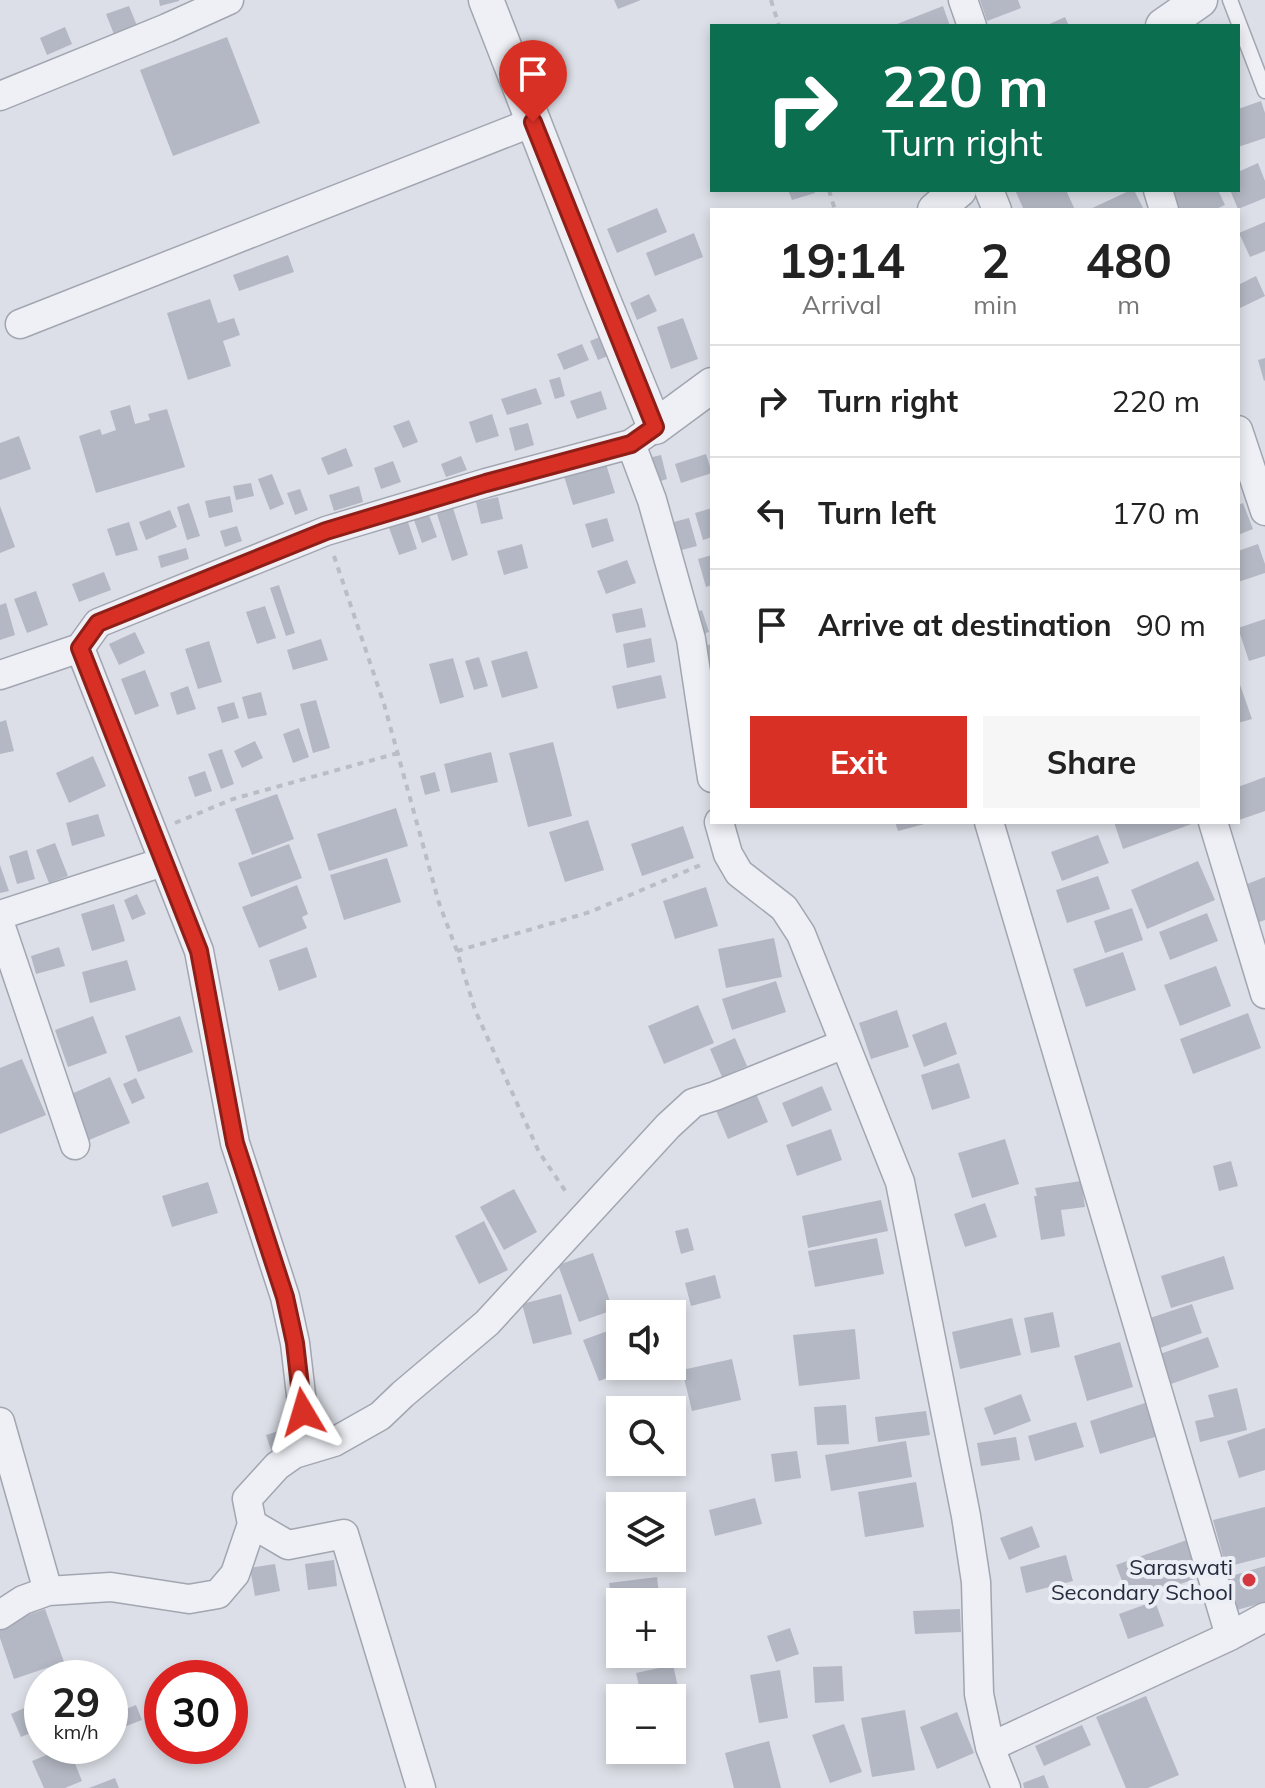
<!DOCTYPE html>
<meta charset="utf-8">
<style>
body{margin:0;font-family:Mulish,sans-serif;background:#f6f6f6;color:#222;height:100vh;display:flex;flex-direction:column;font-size:30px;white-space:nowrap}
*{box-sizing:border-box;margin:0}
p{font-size:26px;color:#767676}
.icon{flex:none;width:44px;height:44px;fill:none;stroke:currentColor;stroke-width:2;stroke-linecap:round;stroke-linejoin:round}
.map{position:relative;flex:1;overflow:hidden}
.sheet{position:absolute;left:710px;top:208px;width:530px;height:616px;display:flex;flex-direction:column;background:#fff;border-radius:0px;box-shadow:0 4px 12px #0003}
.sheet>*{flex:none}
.banner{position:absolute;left:710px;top:24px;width:530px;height:168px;border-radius:0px;box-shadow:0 4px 12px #0003;background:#0b6e4f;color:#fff;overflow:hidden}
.tools{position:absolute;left:606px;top:1300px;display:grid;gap:16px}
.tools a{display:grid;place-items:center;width:80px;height:80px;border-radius:0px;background:#fff;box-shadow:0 4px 12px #0003;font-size:40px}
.speed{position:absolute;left:24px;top:1660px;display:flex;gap:16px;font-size:40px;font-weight:700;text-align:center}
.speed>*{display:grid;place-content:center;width:104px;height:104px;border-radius:50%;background:#fff;box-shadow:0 4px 12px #0003;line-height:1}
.speed small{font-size:20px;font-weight:400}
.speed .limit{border:12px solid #d22;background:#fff;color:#111}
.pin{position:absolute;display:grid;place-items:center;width:68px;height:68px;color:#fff;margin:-82px -34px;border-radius:50% 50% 50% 0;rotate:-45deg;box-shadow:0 0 8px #0007}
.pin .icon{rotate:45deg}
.me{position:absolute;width:88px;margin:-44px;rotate:353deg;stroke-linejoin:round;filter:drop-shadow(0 0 6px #0008)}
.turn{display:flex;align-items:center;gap:28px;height:168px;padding:0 40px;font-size:36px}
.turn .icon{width:104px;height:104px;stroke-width:2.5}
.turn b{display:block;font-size:56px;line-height:68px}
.eta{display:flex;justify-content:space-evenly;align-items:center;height:136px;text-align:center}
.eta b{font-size:48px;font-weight:700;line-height:56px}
.button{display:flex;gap:16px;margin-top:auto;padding:16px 40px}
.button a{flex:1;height:92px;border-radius:0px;background:#d93025;color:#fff;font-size:32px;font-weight:700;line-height:92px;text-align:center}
.button a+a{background:#f6f6f6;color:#222}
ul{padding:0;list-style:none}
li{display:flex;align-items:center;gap:24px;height:112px;padding:0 40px;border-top:2px solid #e0e0e0}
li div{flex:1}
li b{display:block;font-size:30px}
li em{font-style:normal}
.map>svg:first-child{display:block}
.building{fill:#b3b8c4}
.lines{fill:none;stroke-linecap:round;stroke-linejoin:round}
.service-casing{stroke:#a1a6b1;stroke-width:17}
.minor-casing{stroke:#a1a6b1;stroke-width:31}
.tertiary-casing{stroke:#a1a6b1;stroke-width:37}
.path{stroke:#babdc5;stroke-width:4;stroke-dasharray:6 6;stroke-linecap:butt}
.service{stroke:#eff0f5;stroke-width:14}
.minor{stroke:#eff0f5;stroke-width:28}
.tertiary{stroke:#eff0f5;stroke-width:34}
.route-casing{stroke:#8d1f18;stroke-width:20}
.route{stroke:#d93025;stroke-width:14}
.poi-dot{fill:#d53740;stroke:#ebeef5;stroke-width:3}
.labels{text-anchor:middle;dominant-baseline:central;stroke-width:8;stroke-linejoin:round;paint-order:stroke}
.poi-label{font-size:22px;fill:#252c3e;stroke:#ebeef5;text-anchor:end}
</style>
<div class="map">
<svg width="1265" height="1788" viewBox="0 0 1265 1788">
<rect width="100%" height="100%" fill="#dcdfe7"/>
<path class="building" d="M159,0h20v1l-19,5z
M614,0h27l-23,9z
M980,0h38l3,8 -34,13z
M129,6l9,22 -23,9 -9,-23z
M943,6l7,20h-58z
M1065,17l4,9h-24z
M65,27l7,17 -25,11 -7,-17z
M227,37l33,86 -87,33 -33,-86z
M1261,101l4,12v25l-27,9v-38z
M1258,163l7,18v17l-27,11 -8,-19h8v-18z
M788,190h26l1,3 -23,7z
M1015,190h51l9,20h-51z
M1131,190h3l10,20h-56z
M1170,190h48l7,15 -11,5h-35z
M657,208l10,24 -50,21 -10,-24z
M1265,222v29l-15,6 -11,-24z
M694,233l9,24 -48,19 -9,-23z
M288,255l6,17 -55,19 -6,-16z
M1256,276l9,20 -27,13v-24z
M649,294l8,17 -20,9 -7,-17z
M210,299l8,24 16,-5 6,17 -17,6 8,25 -43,14 -21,-67z
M683,318l15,41 -27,10 -14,-42z
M602,336l8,19 -12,5 -8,-19z
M582,344l7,16 -25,10 -7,-16z
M1265,358v22l-1,1 -6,-21z
M560,377l5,19 -10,3 -6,-19z
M536,388l6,16 -35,11 -6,-16z
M601,391l6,18 -30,10 -7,-18z
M130,405l5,19 15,-4 -2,-6 19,-5 18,58 -89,26 -17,-57 21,-7 2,6 14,-5 -6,-19z
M492,414l7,22 -23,7 -7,-21z
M409,420l9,22 -15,6 -10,-22z
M528,423l6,22 -19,6 -6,-23z
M19,436l12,33 -31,11v-37z
M346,448l7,18 -25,9 -7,-17z
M706,454l6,19 -31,10 -6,-19z
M661,455l6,24 -13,4 -6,-25z
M461,456l6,14 -21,7 -5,-13z
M393,461l8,21 -20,7 -7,-21z
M606,464l9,29 -42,12 -9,-29z
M272,474l12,30 -14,6 -12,-31z
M251,483l3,13 -18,4 -3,-14z
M359,486l4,16 -29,9 -5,-16z
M300,489l8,21 -13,5 -8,-22z
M230,496l3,16 -24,6 -4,-17z
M498,497l5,22 -22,5 -5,-22z
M189,503l11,33 -13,4 -10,-33z
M1243,503l10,26 -15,6v-30z
M0,506l15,41 -15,6z
M453,508l15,47 -16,6 -15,-47z
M712,508v29l-9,3 -8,-27z
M170,510l7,17 -31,13 -7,-18z
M429,515l8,22 -15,6 -8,-23z
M607,518l7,23 -22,7 -7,-24z
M689,518l8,28 -23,6 -8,-28z
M407,519l10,30 -18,6 -11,-30z
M129,522l9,28 -22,6 -9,-27z
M237,526l5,15 -17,6 -5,-16z
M522,544l6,24 -24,7 -7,-24z
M1258,544l7,20v9l-27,9v-31z
M186,548l3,11 -28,9 -3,-12z
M712,555v30l-6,2 -8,-28z
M627,560l9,23 -30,11 -9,-23z
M104,572l7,18 -32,12 -7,-18z
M279,585l16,48 -9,3 -16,-48z
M36,591l12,34 -21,8 -13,-34z
M6,603l9,32 -15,5v-35z
M265,606l11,32 -19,6 -11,-32z
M642,608l4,19 -30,6 -4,-19z
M702,610l7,22 -10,3 -7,-21z
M1265,619v37l-16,5 -11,-33z
M135,632l10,21 -26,12 -10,-21z
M651,638l4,24 -28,6 -4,-24z
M321,639l7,21 -35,10 -6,-20z
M209,641l13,41 -24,7 -13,-40z
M712,644v21l-8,2 -5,-20z
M527,651l11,37 -36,10 -11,-37z
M479,657l9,29 -14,4 -9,-29z
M453,658l11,39 -24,7 -11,-40z
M145,670l14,36 -24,9 -14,-36z
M661,675l5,23 -49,11 -5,-23z
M1238,679l14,40 -14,4z
M188,686l8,23 -19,6 -7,-22z
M261,692l6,23 -19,4 -6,-22z
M316,700l14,48 -17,5 -13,-49z
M234,702l5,16 -17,5 -5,-16z
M6,720l8,31 -14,3v-32z
M299,728l10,29 -16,6 -10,-29z
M255,741l8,17 -21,10 -8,-17z
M553,742l19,74 -44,11 -19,-74z
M222,749l12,35 -13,5 -13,-35z
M491,752l7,30 -47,11 -7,-29z
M93,756l13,30 -37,17 -13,-30z
M205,771l7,20 -17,6 -7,-20z
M435,772l5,19 -15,4 -5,-19z
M1265,777v34l-26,9 -1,-33z
M277,794l17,45 -42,16 -17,-46z
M396,808l12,38 -79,25 -12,-37z
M98,814l7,22 -33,10 -6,-23z
M588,820l16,50 -39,12 -16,-50z
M895,822h33v1l-30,8z
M1114,822h83l-74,27z
M683,826l11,32 -52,18 -11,-32z
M1098,835l11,28 -47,18 -11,-29z
M55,843l13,33 -19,7 -13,-33z
M289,844l13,34 -51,19 -13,-34z
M27,850l8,29 -18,5 -8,-28z
M387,858l14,44 -57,18 -14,-45z
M1198,861l17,39 -68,29 -16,-39z
M0,865l9,26 -9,2z
M1098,876l12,33 -43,14 -11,-33z
M1265,877v43l-8,3 -15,-37z
M297,885l11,29 -6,3 5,11 -48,20 -17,-41z
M706,887l12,39 -43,13 -12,-38z
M137,894l9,20 -14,6 -8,-20z
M114,904l11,37 -33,10 -11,-37z
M1132,908l11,32 -38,13 -11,-32z
M1207,913l11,28 -48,19 -11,-28z
M774,938l8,39 -56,11 -8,-39z
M59,947l6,19 -29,8 -5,-18z
M307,947l10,30 -38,14 -10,-31z
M1123,952l13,38 -50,17 -13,-38z
M127,960l9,30 -46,13 -8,-31z
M1216,966l15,40 -51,20 -16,-41z
M776,981l10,31 -54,18 -10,-31z
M698,1005l16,38 -50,21 -16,-38z
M897,1010l12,37 -38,12 -12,-36z
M1248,1013l13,35 -68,26 -13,-35z
M93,1016l14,37 -39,14 -13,-37z
M180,1016l13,36 -55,20 -13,-36z
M946,1022l11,32 -33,13 -12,-32z
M735,1038l12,28 -25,11 -12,-28z
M22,1059l24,56 -46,19v-66z
M959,1063l11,35 -38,12 -11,-35z
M110,1077l20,46 -41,17 -20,-45z
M136,1078l9,20 -13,6 -9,-20z
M822,1086l10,24 -40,17 -10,-24z
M755,1091l13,31 -40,17 -13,-31z
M831,1129l11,31 -45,16 -11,-31z
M1005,1139l14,45 -47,14 -14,-45z
M1231,1161l7,25 -19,5 -6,-25z
M1081,1181l4,26 -24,3 4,26 -24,4 -7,-44h3l-2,-8z
M208,1182l10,31 -46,14 -10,-31z
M514,1189l23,43 -33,18 -24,-43z
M881,1200l7,31 -80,17 -6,-32z
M985,1203l12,34 -32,10 -11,-33z
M484,1221l24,49 -29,14 -24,-48z
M688,1228l6,22 -13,4 -6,-23z
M877,1238l7,36 -69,13 -7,-36z
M593,1253l20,57 -34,12 -21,-57z
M1224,1256l10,33 -63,19 -10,-32z
M715,1275l6,23 -30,8 -6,-23z
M561,1294l11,40 -39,10 -11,-40z
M1192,1304l10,29 -42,15 -10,-30z
M1053,1312l7,35 -29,6 -7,-35z
M1012,1318l9,37 -61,14 -8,-37z
M613,1329l7,18v19h7l2,4 -30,11 -16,-41z
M855,1329l5,50 -61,7 -6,-51z
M1208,1337l11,30 -48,17 -11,-30z
M1120,1342l13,45 -46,14 -13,-45z
M732,1359l9,41 -49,11 -10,-41z
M1237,1388l10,42 -47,12 -5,-21 19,-4 -6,-22z
M1021,1394l10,27 -37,14 -10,-27z
M1148,1402l10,34 -58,18 -10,-33z
M846,1405l3,39 -32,1 -3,-38z
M926,1411l4,24 -52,7 -3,-25z
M1076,1422l8,25 -49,14 -7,-25z
M1265,1428v42l-26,8 -12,-37z
M282,1430l6,18 -16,5 -6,-18z
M1016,1437l4,23 -39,6 -4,-23z
M906,1441l6,36 -81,14 -6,-36z
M797,1451l4,27 -26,4 -4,-28z
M916,1482l8,45 -59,10 -7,-45z
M755,1498l7,26 -47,12 -6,-26z
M1265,1507v50l-39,10 -13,-47z
M1032,1526l8,21 -31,13 -9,-22z
M1187,1540l13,37 -70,25 -14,-37z
M1066,1555l7,26 -47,12 -6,-26z
M334,1560l3,26 -29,4 -3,-26z
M275,1564l5,27 -25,5 -5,-28z
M1265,1566v36l-28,8 -9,-33z
M657,1577l3,25h-40v7l-7,1 -4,-27z
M1155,1601l9,25 -36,13 -9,-25z
M45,1609l19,53 -50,17 -14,-41v-14z
M960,1609l1,23 -46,2 -2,-23z
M790,1628l9,26 -23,8 -9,-26z
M673,1665l12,53 -13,3v-23h-30l-6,-25z
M842,1666l2,35 -29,2 -2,-36z
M780,1670l8,48 -29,5 -9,-48z
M1146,1696l33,79 -31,13h-22l-30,-71z
M42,1700v28l-21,9 -10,-23z
M136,1705l6,15 -21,8 -5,-15z
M905,1710l10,60 -43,7 -11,-59z
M957,1712l17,41 -37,16 -17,-42z
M844,1724l18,48 -32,11 -18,-48z
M1082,1725l9,20 -47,21 -9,-20z
M769,1741l12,47h-47l-9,-35z
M68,1746l14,35 -17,7h-21l-12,-27z
M1044,1775l5,13h-25l-1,-5z
M115,1778l4,10h-30z"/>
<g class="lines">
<g class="service-casing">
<path id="service" d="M1230,0l35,91"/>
</g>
<g class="minor-casing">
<path id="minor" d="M963,0l9,26
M0,96l167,-68 62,-28
M989,190l8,20
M1158,190l6,20
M20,324l513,-202
M1238,430l27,81
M631,444l21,56 39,139 21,139
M80,648l119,303 36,192 50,154 10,46 8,69 -9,42
M0,675l80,-27 18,-25 228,-92 160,-48 145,-39 24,-17
M719,822l9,32 11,19 45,35 17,26 99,248 66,334 10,66 3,112 11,53 16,41
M989,822l241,814
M1213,822l52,172
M0,915l163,-53
M0,924l75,221
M0,1422l48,169 -25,9 -23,15
M48,1591l63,-4 78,12 29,-5 17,-20 17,-50
M990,1747l240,-111 35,-19
M421,1788l-77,-254 -56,11 -36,-21 -5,-25 30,-33 17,-12 40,-12 46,-26 23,-22 84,-71 181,-197 25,-23 22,-7 129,-52"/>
</g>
<g class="tertiary-casing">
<path id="tertiary" d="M486,0l113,290 56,137 57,-42
M1163,26l37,-26
M935,210l24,-20"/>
</g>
<path class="path" d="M771,0l8,26
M829,190l6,20
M334,556l50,148 55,199 18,48 18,59 64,142 29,43
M175,823l58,-24 165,-46
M457,951l133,-39 113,-48"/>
<use href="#service" class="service"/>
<use href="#minor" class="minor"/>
<use href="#tertiary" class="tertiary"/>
</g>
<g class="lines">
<g class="route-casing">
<path id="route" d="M303,1412l-8,-69 -10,-46 -50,-154 -36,-192 -119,-303 18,-25 228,-92 160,-48 145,-39 24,-17 -122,-305"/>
</g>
<use href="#route" class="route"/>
</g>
<circle class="poi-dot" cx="1249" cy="1580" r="8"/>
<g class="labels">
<g class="poi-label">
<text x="1233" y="1567">Saraswati<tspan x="1233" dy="25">Secondary School</tspan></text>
</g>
</g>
</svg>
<div class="tools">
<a><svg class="icon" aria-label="sound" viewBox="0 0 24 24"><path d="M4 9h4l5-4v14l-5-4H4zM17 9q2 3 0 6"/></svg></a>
<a><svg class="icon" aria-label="search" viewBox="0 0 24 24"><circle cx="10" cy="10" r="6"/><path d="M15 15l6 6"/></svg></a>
<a><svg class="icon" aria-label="layers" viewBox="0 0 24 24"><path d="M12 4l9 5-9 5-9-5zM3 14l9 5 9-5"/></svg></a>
<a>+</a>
<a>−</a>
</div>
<div class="speed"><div>29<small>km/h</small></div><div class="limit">30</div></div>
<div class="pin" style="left:533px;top:122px;background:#d93025"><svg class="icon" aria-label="arrive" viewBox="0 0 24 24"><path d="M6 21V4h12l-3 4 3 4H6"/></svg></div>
<svg class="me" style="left:303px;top:1412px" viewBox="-20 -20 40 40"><path d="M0-17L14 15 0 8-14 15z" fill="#d93025" stroke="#fff" stroke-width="4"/></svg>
<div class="banner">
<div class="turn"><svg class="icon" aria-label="right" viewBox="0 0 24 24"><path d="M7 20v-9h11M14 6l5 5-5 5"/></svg><div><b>220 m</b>Turn right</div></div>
</div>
<section class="sheet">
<div class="eta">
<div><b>19:14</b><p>Arrival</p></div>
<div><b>2</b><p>min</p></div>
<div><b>480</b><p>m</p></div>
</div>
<ul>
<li><svg class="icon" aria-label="right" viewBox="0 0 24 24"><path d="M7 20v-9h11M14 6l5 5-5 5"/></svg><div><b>Turn right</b></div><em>220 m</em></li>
<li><svg class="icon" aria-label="left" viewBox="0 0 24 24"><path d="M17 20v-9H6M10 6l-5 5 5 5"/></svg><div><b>Turn left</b></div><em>170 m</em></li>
<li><svg class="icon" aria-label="arrive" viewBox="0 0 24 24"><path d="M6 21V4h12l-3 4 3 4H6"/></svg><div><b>Arrive at destination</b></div><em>90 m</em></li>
</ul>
<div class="button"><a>Exit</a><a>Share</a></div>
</section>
</div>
